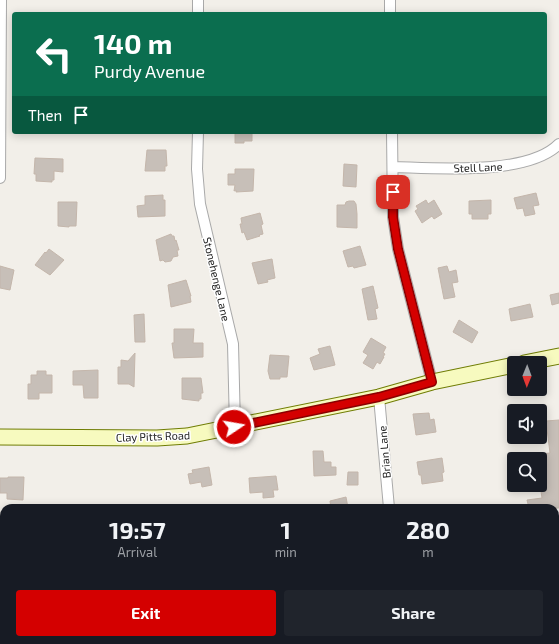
<!DOCTYPE html>
<style>
body{margin:0;font-family:"Exo 2",sans-serif;background:#20242c;color:#f1f3f6;height:100vh;display:flex;flex-direction:column;font-size:15px;white-space:nowrap}
*{box-sizing:border-box;margin:0}
p{font-size:13px;color:#9ea1a6}
.icon{flex:none;width:22px;height:22px;fill:none;stroke:currentColor;stroke-width:2;stroke-linecap:round;stroke-linejoin:round}
.map{position:relative;flex:1;overflow:hidden}
.details{position:absolute;left:0px;top:504px;width:559px;height:140px;display:flex;flex-direction:column;background:#171b24;border-radius:12px 12px 0 0;box-shadow:0 2px 10px #0003}
.details>*{flex:none}
.banner{position:absolute;left:12px;top:12px;width:535px;height:122px;border-radius:4px;box-shadow:0 2px 10px #0003;background:#0b6e4f;color:#fff;overflow:hidden}
.needle{width:26px;rotate:181deg}
.controls{position:absolute;left:507px;top:356px;display:grid;gap:8px}
.controls a{display:grid;place-items:center;width:40px;height:40px;border-radius:4px;background:#171b24;box-shadow:0 2px 10px #0003;font-size:20px}
.pin{position:absolute;display:grid;place-items:center;width:34px;height:34px;color:#fff;margin:-17px;border-radius:8px;box-shadow:0 2px 6px #0006}
.me{position:absolute;width:44px;margin:-22px;rotate:78deg;stroke-linejoin:round;filter:drop-shadow(0 0 3px #0008)}
.turn{display:flex;align-items:center;gap:14px;height:84px;padding:0 16px;font-size:18px}
.turn .icon{width:52px;height:52px;stroke-width:2.5}
.turn b{display:block;font-size:28px;line-height:34px}
.then{display:flex;align-items:center;height:38px;padding:0 16px;background:#0003;gap:8px;font-size:15px}
.eta{display:flex;justify-content:space-evenly;align-items:center;height:68px;text-align:center}
.eta b{font-size:24px;font-weight:700;line-height:28px}
.cta{display:flex;gap:8px;margin-top:auto;padding:8px 16px}
.cta a{flex:1;height:46px;border-radius:4px;background:#d40000;color:#fff;font-size:16px;font-weight:700;line-height:46px;text-align:center}
.cta a+a{background:#20242c;color:#f1f3f6}
.map>svg:first-child{display:block}
.building{fill:#c7bfb8;stroke:#c4b6ab}
.lines{fill:none;stroke-linecap:round;stroke-linejoin:round}
.street-casing{stroke:#a9a9a9;stroke-width:12}
.secondary-casing{stroke:#707d05;stroke-width:17}
.street{stroke:#fff;stroke-width:10}
.secondary{stroke:#f7fabf;stroke-width:15}
.route-casing{stroke:#8a0000;stroke-width:10}
.route{stroke:#d40000;stroke-width:7}
.labels{text-anchor:middle;dominant-baseline:central;stroke-width:3;stroke-linejoin:round;paint-order:stroke}
.street-label{font-size:11px;fill:#222;stroke:#fff}
</style>
<div class="map">
<svg width="559" height="644" viewBox="0 0 559 644">
<rect width="100%" height="100%" fill="#f2efe9"/>
<path class="building" d="M235,132h17v9h-8v2h-9z
M147,150h19l1,16h-2v5h-20z
M35,158l28,1v13l-9,-1v9h-2v2l-16,-1v-7h-2z
M344,164l13,1 -1,22 -13,-1z
M235,169h19l-1,22 -17,1v-2l-2,1 1,-6h-7v-11h7z
M536,193l3,12 -6,1 2,8 -10,2 -2,-8 -6,1 -3,-11z
M163,195v5h2v16l-27,1 -1,-11 8,-1v-9z
M426,200l2,4 6,-4 8,14 -8,5 -2,-3 -10,7 -7,-12 3,-2 -2,-3z
M491,200v14h-3v5h-16v-5h-3v-13z
M349,201h5l2,3 1,10v14l-20,-1v-22h8l1,-3z
M58,202h19l-1,24h-7v1l-11,-1z
M260,213l3,11 -2,1 2,9 -4,1 1,1 -13,4 -3,-8 -2,1 -2,-9h2l-1,-6z
M171,234l1,2h2l1,5 1,-1 3,10h-2l1,6 -5,1 -2,4 -6,1 -2,-2 -3,1 -4,-21z
M360,246l6,19 -12,3 -1,-2 -5,1 -5,-16z
M49,249l15,11 -14,15 -15,-10 10,-13 1,1z
M272,259l3,19 -8,2 1,2 -10,2 -6,-21z
M0,266l14,4 -4,20 -10,-2z
M447,266l2,6 7,-2 2,12 -6,1 3,14 -11,2 -6,-31z
M186,280l5,16h-1l1,6 -20,5 -3,-22z
M373,286l5,22 -3,1 2,10 -9,1 -6,-31z
M559,293v10l-7,2 -2,-10z
M530,304l3,13 -22,4 -2,-12z
M144,314l1,28h-10l-1,-27z
M459,320l19,12 -6,11 -19,-11z
M174,329h20l-1,14h10v14l-29,1 -2,-15h2z
M371,338l15,9 -3,6 2,1 -2,3h1l-4,7 -3,-2 -4,7 -10,-6 5,-8 -5,-3z
M330,346l5,19 -21,5 -4,-12 10,-4 -2,-5z
M135,353l-1,34 -5,-3h-11v-17h3v-7l7,1z
M270,355l19,1 -2,21h-7v2h-10l-2,-8z
M98,370v28h-14l-1,-13h-10v-14z
M37,371h9v4h6v18h-13v6h-11v-15h3v-9h6z
M182,378h19l2,15h-2v6h-2v2l-17,-2z
M429,413l1,7 4,-1 2,13 -20,3 -3,-21z
M559,420v88h-30l-2,-8 15,-2 -2,-13v-31l10,-1 -4,-32z
M313,451h10l1,11h7v5h5v8l-22,1z
M442,458l2,14 -2,1 1,8 -21,3 -1,-9h-2l-2,-13z
M209,467l3,18 -10,2 -1,-5 -11,2 -2,-10 5,-1 -1,-3z
M348,472h10v13h-11z
M276,476l2,14h-5l1,7 -11,1v-6l-13,1 -1,-15z
M8,477h16l-1,23 -16,-1v-6h-7v-15h8z
M346,497l2,11h-17l-1,-7z"/>
<g class="lines">
<g class="street-casing">
<path id="street" d="M198,0v14
M390,0v14
M198,132l-1,37 3,35 33,140 2,83
M392,132l1,85 5,32 34,133
M393,167c42,1 135,9 166,-23
M0,178l1,-178
M379,397l10,111
M472,640l11,4
M330,644l19,-4
M380,644l2,-4"/>
</g>
<g class="secondary-casing">
<path id="secondary" d="M524,363l35,-7
M0,437l157,1 30,-2 192,-39 53,-15 82,-17"/>
</g>
<use href="#street" class="street"/>
<use href="#secondary" class="secondary"/>
</g>
<g class="lines">
<g class="route-casing">
<path id="route" d="M234,427l145,-30 53,-15 -34,-133 -5,-32v-25"/>
</g>
<use href="#route" class="route"/>
</g>
<g class="labels">
<g class="street-label">
<text transform="translate(478 167) rotate(-2)">Stell Lane</text>
<text transform="translate(217 279) rotate(77)">Stonehenge Lane</text>
<text transform="translate(153 436) rotate(-2)">Clay Pitts Road</text>
<text transform="translate(384 452) rotate(-95)">Brian Lane</text>
</g>
</g>
</svg>
<div class="controls">
<a><svg class="needle" viewBox="-14 -14 28 28"><path d="M0-13l5 13h-10z" fill="#e53935"/><path d="M0 13l5-13h-10z" fill="#9ea1a6"/></svg></a>
<a><svg class="icon" aria-label="sound" viewBox="0 0 24 24"><path d="M4 9h4l5-4v14l-5-4H4zM17 9q2 3 0 6"/></svg></a>
<a><svg class="icon" aria-label="search" viewBox="0 0 24 24"><circle cx="10" cy="10" r="6"/><path d="M15 15l6 6"/></svg></a>
</div>
<div class="pin" style="left:393px;top:192px;background:#d93025"><svg class="icon" aria-label="arrive" viewBox="0 0 24 24"><path d="M6 21V4h12l-3 4 3 4H6"/></svg></div>
<svg class="me" style="left:234px;top:427px" viewBox="-20 -20 40 40"><circle r="17" fill="#d40000" stroke="#fff" stroke-width="3"/><path d="M0-11L8 9 0 5-8 9z" fill="#fff"/></svg>
<div class="banner">
<div class="turn"><svg class="icon" aria-label="left" viewBox="0 0 24 24"><path d="M17 20v-9H6M10 6l-5 5 5 5"/></svg><div><b>140 m</b>Purdy Avenue</div></div>
<div class="then">Then<svg class="icon" aria-label="arrive" viewBox="0 0 24 24"><path d="M6 21V4h12l-3 4 3 4H6"/></svg></div>
</div>
<section class="details">
<div class="eta">
<div><b>19:57</b><p>Arrival</p></div>
<div><b>1</b><p>min</p></div>
<div><b>280</b><p>m</p></div>
</div>
<div class="cta"><a>Exit</a><a>Share</a></div>
</section>
</div>
